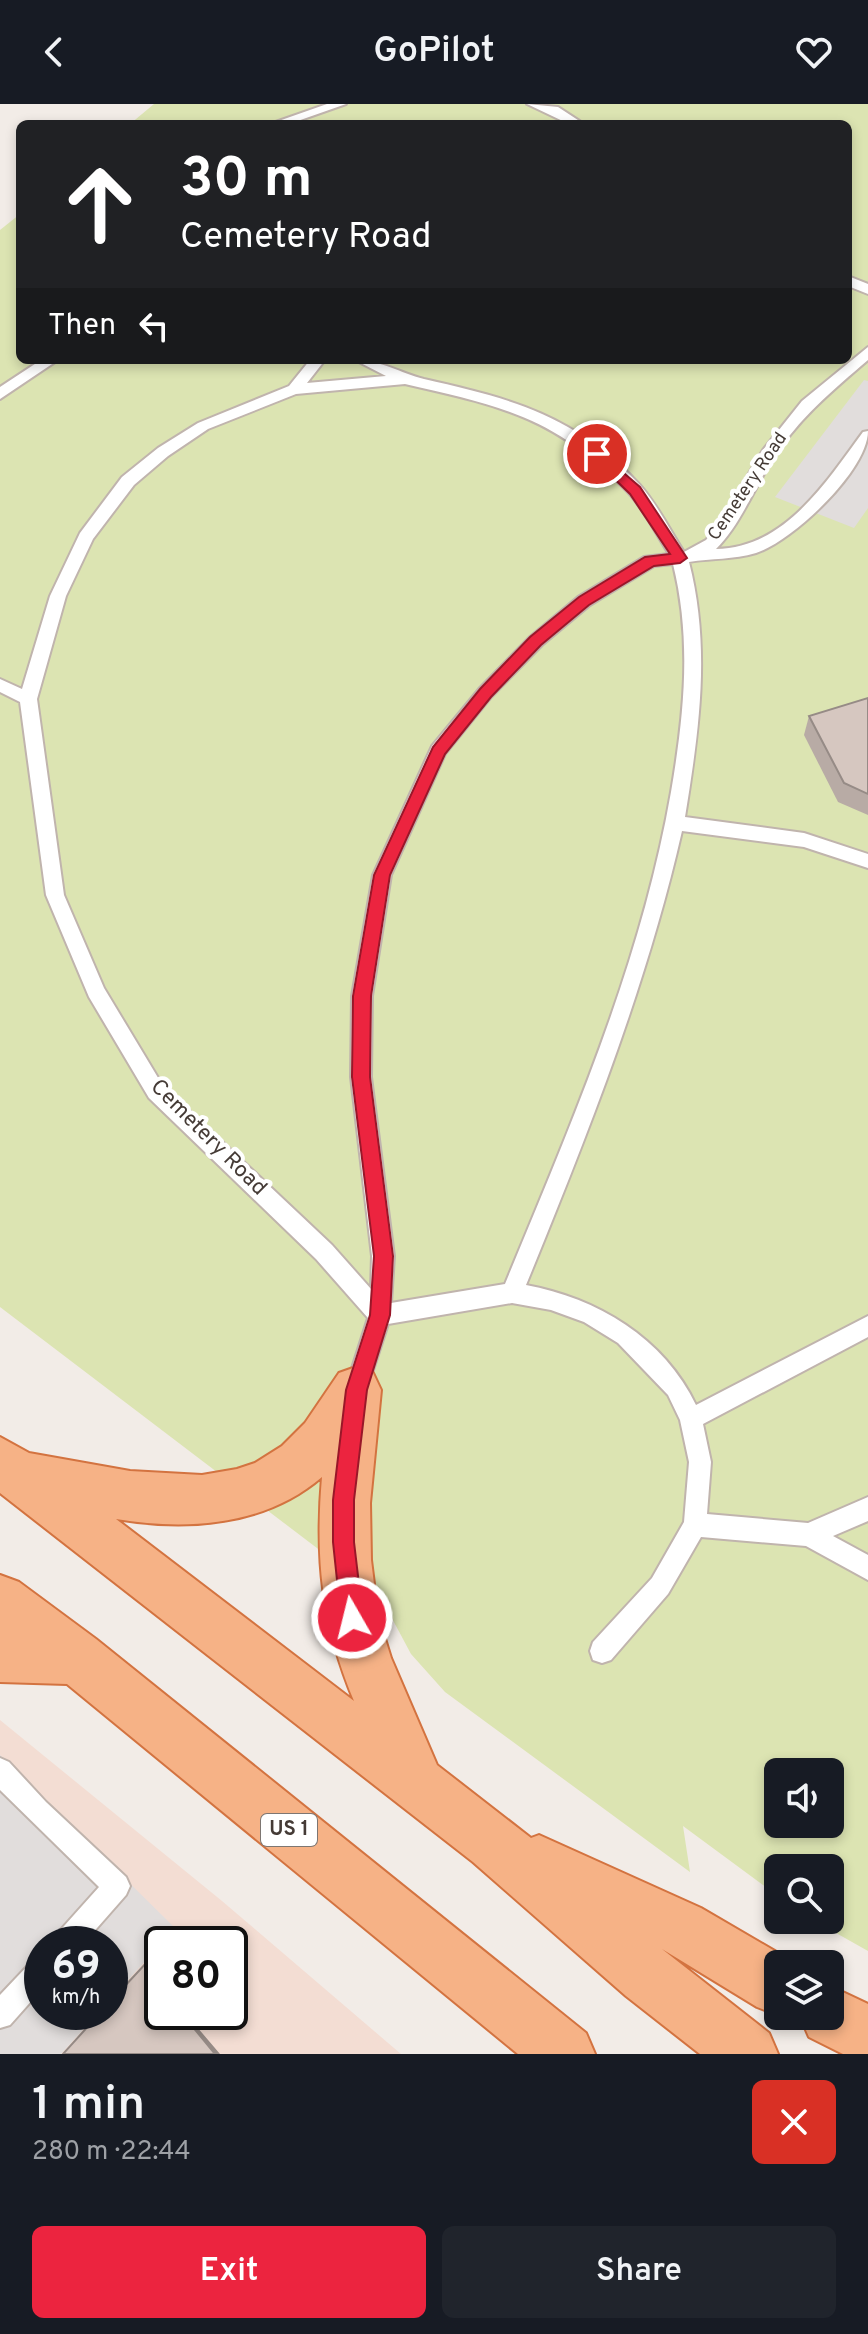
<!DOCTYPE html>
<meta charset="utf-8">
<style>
body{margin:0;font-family:Overpass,sans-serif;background:#20242c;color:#f1f3f6;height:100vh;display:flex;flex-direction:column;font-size:30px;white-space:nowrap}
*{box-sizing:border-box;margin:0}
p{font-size:26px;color:#9ea1a6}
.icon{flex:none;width:44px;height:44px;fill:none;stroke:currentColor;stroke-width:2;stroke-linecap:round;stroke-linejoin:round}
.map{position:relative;height:1950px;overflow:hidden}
.side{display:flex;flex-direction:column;background:#171b24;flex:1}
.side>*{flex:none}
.guide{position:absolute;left:16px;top:16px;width:836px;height:244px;border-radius:12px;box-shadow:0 4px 12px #0003;background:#202124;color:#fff;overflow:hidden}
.tools{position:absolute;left:764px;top:1654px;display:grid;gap:16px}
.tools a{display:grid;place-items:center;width:80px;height:80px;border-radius:12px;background:#171b24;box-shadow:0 4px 12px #0003;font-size:40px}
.speed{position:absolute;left:24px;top:1822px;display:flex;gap:16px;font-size:40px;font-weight:700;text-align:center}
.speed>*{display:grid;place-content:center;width:104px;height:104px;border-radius:50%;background:#171b24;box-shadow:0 4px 12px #0003;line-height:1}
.speed small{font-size:20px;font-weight:400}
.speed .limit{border:4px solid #111;border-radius:12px;background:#fff;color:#111}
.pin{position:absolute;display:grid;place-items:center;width:68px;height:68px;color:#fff;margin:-34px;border:4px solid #fff;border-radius:50%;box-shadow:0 2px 8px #0007}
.me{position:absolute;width:88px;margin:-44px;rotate:352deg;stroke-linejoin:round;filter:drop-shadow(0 0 6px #0008)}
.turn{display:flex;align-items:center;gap:28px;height:168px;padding:0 32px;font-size:36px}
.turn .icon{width:104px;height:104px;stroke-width:2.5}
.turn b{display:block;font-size:56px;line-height:68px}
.then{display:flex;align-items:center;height:76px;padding:0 32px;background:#0003;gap:16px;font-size:30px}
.round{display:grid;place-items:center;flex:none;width:84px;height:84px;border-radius:12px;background:#20242c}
.overview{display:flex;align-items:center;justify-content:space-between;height:136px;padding:0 32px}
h1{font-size:48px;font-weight:600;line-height:60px}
.cta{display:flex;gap:16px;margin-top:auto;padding:16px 32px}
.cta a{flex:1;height:92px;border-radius:12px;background:#ec243f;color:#fff;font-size:32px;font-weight:600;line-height:92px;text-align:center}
.cta a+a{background:#20242c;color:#f1f3f6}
header{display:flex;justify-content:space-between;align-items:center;height:104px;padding:0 32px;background:#171b24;font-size:36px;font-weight:600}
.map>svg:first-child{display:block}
.commercial{fill:#f3ddd3;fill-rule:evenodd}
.green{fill:#dce4b2;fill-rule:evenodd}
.parking{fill:#e1dddc}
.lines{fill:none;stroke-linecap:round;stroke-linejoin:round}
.service-casing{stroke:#c0b4ad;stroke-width:4}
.trunk-casing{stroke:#d37340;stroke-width:4}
.service{fill:#fff;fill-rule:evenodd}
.trunk{fill:#f6b286;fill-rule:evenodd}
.wall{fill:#b8aba5}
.shaded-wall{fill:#968b86}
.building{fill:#d6c7c0;stroke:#968b86;stroke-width:2}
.route{fill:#ec243f;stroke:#991729;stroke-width:2}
.labels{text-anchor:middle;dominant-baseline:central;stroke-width:8;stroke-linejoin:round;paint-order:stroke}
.far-street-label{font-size:18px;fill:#453b36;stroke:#fff}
.shield{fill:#fff;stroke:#7d7672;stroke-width:2}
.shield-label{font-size:20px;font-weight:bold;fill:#453b36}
.street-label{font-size:22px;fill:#453b36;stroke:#fff}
</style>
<header><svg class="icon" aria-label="back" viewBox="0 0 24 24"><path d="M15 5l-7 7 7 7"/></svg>GoPilot<svg class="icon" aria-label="heart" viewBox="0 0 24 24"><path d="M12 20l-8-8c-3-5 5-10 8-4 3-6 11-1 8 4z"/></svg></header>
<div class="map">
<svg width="868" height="1950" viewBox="0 0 868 1950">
<rect width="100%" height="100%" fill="#f2ece7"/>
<path class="commercial" d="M0,1616l222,181 179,153h-401zM42,1840h68v68h-68zM162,1840h68v68h-68z"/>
<path class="green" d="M154,0h714v1847l-55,-31h17v-52h-52v28l-95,-70 7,46 -245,-180 -34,-38 -31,-58 -380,-289v-1077l20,-16v146h828v-236h-718zM778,1668h52v52h-52z"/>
<path class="parking" d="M864,276l4,1v127l-14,20 -79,-31z
M0,1651l175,173 -65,72v-56h-68v68h57l-38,42h-61z"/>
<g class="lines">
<g class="service-casing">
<path id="service" d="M327,0h19l-57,20h-19z
M527,0l31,3 26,17h-15z
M848,172l20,8v10l-20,-8z
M868,243v13c-35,30 -70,59 -95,99 -19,29 -32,65 -57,90 69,-1 110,-67 147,-117l5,-1c0,39 -75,110 -112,122 -23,7 -44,5 -67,9 22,86 10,169 -4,255l119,16 64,21v14l-64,-21 -122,-16c-36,157 -95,305 -156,454 71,13 138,53 170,120l172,-89v21l-165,87 8,38 -4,52 101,9 60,-26v24l-35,15 35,19v25l-62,-34 -105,-9 -33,57 -57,66 -9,3 -9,-3 -3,-9 3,-9 59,-64 32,-56 5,-60 -9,-42 -12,-25 -50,-52 -34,-21 -33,-12 -39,-7 -124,21 -24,74 -8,3 -8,-3 -3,-8 23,-72 -52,-59 -167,-161 -60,-101 -43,-102 -26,-193 -20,-10v-13l22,10 28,-93 30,-63 42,-56 36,-29 40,-25 91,-37 21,-26h15l-18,23 79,-7 -31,-16c26,0 45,13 69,19 89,20 152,37 216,106 17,19 30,45 44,67l22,-12 10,-12 47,-78 39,-49zM405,280c96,22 151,33 223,108 16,17 28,42 41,62l-25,3 -66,40 -48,40 -51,52 -47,57 -59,129 -21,121 -1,81 21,179 -1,33 -39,-44 -169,-159 -59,-98 -40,-93 -27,-196 29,-103 27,-57 41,-54 34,-29 40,-27 88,-35zM673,460c19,76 11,152 -2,228 -30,172 -100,332 -166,492l-114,19 3,-47 -23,-179 1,-81 19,-121 54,-121 46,-57 51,-52 48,-40 64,-39z
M41,256h17l-58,39v-12z
M0,1654l9,4 37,40 80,75 4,9 -4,9 -43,49h-31l4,-9 43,-48 -99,-97z
M42,1852v33l-32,36 -10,3v-33l33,-35z"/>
</g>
<g class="trunk-casing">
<path id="trunk" d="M356,1263l17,6 8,17 -11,113 1,57 7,56 13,42 46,107 94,73 8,-3 162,73 96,56h-19v51l-21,-8 -95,-58 107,84 9,21h-78l-74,-58 -153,-134 -473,-369v-56l29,16 101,18 72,4 35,-6 18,-6 27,-17 23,-23 34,-50zM322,1373c-7,83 0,147 32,224l-238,-182c71,12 149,7 206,-42z
M0,1471l19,7 77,57 490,394 9,21h-77l-451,-370 -67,-2z
M830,1882l38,18v50h-25l-34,-17 -9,-21h30z"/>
</g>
<use href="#service" class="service"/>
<use href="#trunk" class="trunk"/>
</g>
<path class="wall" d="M868,594v117l-30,-13 -34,-67 5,-19z"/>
<path class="shaded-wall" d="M148,1857l6,2 8,10v5z
M190,1908h5l7,9 -5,6 23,27h-5l-23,-28z"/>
<path class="building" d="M868,594v96l-24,-11 -35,-67z
M148,1857l14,17v34h28l7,8 -5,6 23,28h-152l38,-42h9v-10z"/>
<path class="route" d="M597,346l43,37 47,71 -7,5 -26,3 -65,39 -48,40 -50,52 -46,57 -55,121 -19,121 -1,81 23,179 -3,59 -23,75 -13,110v42l9,76 -3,7 -8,4 -8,-4 -3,-7 -8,-76v-42l13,-110 24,-75 4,-59 -22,-179 1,-81 21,-121 59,-128 47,-58 50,-52 49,-40 66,-40 25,-3 -40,-60 -38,-37 -2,-3z"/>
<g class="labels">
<g class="far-street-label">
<text transform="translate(748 383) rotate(-56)">Cemetery Road</text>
</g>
<rect class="shield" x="261" y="1710" width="56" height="32" rx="6"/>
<g class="shield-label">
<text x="289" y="1726">US 1</text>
</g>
<g class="street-label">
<text transform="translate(208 1034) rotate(45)">Cemetery Road</text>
</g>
</g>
</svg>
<div class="tools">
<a><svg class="icon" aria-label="sound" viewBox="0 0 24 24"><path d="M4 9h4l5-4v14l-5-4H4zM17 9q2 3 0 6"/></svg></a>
<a><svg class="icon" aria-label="search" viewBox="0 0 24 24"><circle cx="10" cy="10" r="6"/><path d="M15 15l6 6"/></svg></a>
<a><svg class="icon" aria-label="layers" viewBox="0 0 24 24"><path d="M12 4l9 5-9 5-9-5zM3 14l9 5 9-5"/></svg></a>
</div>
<div class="speed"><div>69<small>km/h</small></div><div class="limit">80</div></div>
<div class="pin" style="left:597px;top:350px;background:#d93025"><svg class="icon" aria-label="arrive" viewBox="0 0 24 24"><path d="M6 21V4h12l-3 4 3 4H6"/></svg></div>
<svg class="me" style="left:352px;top:1514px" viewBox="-20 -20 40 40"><circle r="17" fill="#ec243f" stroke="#fff" stroke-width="3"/><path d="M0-11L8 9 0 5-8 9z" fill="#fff"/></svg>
<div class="guide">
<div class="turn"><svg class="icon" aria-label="ahead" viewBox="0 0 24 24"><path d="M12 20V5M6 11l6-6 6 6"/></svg><div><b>30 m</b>Cemetery Road</div></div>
<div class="then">Then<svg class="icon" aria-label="left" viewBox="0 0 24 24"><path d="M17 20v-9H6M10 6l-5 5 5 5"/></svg></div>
</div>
</div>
<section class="side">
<div class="overview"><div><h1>1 min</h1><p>280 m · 22:44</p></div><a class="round" style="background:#d93025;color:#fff"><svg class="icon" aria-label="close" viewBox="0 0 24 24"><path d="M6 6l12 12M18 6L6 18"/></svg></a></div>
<div class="cta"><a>Exit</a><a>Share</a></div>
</section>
